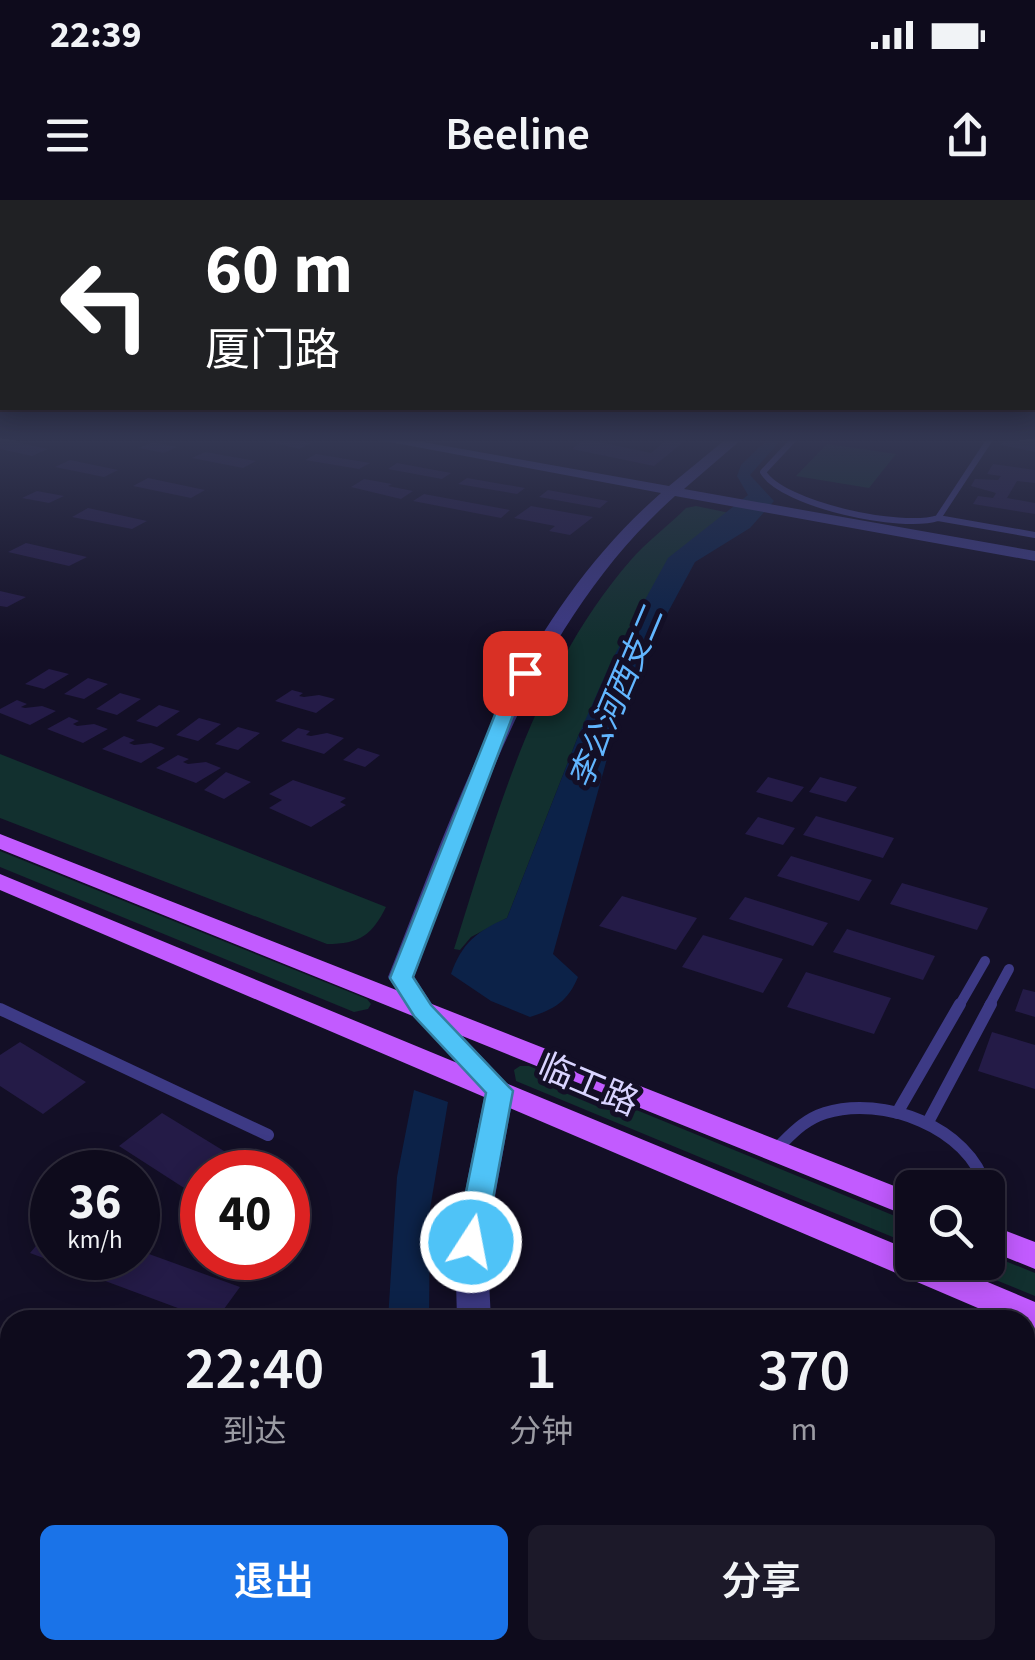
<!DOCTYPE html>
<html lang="zh">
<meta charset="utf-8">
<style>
body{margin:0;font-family:"Source Sans 3","Noto Sans SC",sans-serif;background:#1c1929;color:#f1f3f6;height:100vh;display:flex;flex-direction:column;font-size:38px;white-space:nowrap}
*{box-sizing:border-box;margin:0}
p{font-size:32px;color:#9b9ba3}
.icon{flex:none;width:55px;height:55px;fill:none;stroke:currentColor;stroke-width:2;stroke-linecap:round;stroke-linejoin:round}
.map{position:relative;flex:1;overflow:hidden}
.side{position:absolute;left:0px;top:1110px;width:1035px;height:350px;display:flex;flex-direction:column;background:#0e0b1c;border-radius:30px 30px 0 0;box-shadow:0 5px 25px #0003,0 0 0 2px #2e2b3b}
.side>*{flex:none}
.top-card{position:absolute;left:0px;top:0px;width:1035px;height:210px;box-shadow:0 5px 25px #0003,0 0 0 2px #2e2b3b;background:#202124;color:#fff;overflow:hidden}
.fabs{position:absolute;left:895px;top:970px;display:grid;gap:20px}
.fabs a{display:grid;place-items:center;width:110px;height:110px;border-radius:15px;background:#0e0b1c;box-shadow:0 5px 25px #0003,0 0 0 2px #2e2b3b;font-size:50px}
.speed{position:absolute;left:30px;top:950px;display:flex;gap:20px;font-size:50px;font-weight:700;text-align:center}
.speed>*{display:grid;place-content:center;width:130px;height:130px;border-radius:50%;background:#0e0b1c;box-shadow:0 5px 25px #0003,0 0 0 2px #2e2b3b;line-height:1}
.speed small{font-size:25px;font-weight:400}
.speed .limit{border:15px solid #d22;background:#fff;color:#111}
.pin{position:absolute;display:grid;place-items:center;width:85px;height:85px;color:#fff;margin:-42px;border-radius:20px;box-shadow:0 5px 15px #0006}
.me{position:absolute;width:110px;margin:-55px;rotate:11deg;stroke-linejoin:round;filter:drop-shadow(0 0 8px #0008)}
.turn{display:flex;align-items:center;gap:35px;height:210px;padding:0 40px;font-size:45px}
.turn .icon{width:130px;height:130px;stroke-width:2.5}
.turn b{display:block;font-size:70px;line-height:85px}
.eta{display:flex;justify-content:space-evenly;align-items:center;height:170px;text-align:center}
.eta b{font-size:60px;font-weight:600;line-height:70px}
.button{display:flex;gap:20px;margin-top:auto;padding:20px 40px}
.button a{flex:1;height:115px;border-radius:15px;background:#1a73e8;color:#fff;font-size:40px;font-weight:600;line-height:115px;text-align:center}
.button a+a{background:#1c1929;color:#f1f3f6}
.status{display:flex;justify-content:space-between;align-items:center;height:70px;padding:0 50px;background:#0e0b1c;direction:ltr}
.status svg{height:28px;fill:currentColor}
header{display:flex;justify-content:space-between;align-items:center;height:130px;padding:0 40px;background:#0e0b1c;font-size:45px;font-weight:600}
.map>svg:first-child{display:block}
.green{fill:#12302f}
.water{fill:#0c2248}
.building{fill:#241b47}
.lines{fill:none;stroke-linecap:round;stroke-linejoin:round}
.service-far2{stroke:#3d3a85;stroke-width:6}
.service-far1{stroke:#3d3a85;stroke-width:10}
.service{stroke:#3d3a85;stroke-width:12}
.tertiary{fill:#3d3a85;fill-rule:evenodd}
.primary{fill:#c25bff;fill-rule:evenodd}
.route{fill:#4fc3f7;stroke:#337fa1;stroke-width:2.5}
.labels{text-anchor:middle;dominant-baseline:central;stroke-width:10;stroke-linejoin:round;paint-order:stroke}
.far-water-label{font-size:32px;font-style:italic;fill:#62b6ff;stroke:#130f26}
.street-label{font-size:35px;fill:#d9d4ff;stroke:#130f26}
</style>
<div class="status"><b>22:39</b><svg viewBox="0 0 49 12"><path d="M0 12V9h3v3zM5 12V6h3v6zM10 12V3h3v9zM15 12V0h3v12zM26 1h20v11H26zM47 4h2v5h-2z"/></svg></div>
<header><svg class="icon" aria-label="menu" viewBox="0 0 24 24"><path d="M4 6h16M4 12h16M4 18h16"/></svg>Beeline<svg class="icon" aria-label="share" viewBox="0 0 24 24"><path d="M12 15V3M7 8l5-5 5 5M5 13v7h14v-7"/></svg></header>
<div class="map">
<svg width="1035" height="1460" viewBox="0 0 1035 1460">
<rect width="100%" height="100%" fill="#130f26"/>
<path class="green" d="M827,244l69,10 -27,34 -73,-12z
M696,306l34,7 -10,8 -141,213 -72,184 -36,19 -11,13 -6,-1c43,-135 81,-278 176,-388 16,-19 38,-35 56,-53z
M0,554l386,153c-14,28 -26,37 -59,37l-327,-126z
M0,651l367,148 4,5 -3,5 -14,3 -354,-145z
M520,866h9l383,157v22l-396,-164 -2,-11z
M988,1054l47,19v23l-81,-33 34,-1z"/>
<path class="water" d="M768,239h14l-32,36 24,26 -24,27 -55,34 -69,128 -73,264 25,23c-10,24 -23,32 -48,40l-39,-16 -40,-27c11,-31 26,-43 56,-56l72,-184 34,-76 55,-100 80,-63 -11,-19 4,-11z
M414,890l34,12 -18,107 -1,111h-41l9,-143z"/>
<path class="building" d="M0,239h2l46,10 -16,7 -32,-7z
M260,239h33l18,4 -12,6z
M585,239l66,14 17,-14h19l-33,27 -82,-17z
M1005,239h30v13l-34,-7z
M152,242l25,5 -13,6 -25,-5z
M205,252l51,9 -13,7 -51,-10z
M316,254l54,9 -11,6 -54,-9z
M70,260l48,10 -14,7 -49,-10z
M397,263l54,10 -9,6 -54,-10z
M993,264l42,6v13l-18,-2 -10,17 28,5v11l-62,-10 5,-8 15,2 3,-5 -25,-7 4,-7 23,1 3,-4 -14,-2z
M148,278l57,12 -14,8 -58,-12z
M467,278l58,10 -8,6 -59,-10z
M364,279l28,5 -4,2 25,5 -12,8 -50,-12z
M548,290l60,11 -8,7 -61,-11z
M37,291l27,5 -15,7 -27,-5z
M424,294l86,16 -9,8 -88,-17z
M531,306l62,11 -23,18 -21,-4 6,-5 -41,-8z
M88,308l59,13 -15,8 -60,-12z
M26,343l61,14 -18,9 -61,-14z
M0,391l26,6 -19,10 -7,-1z
M49,469l20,5 -25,15 -19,-5z
M88,478l20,6 -24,15 -20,-5z
M292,490l11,3 -4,3 5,1 15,-2 16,4 -19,14 -41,-12z
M120,493l21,6 -24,16 -21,-6z
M17,500l10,4 -6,3 4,1 17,-2 14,5 -26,14 -30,-12v-4z
M159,505l21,6 -23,16 -21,-6z
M69,517l10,4 -6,3 4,2 17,-2 14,5 -25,14 -36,-14z
M199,518l22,6 -23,17 -22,-6z
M238,527l22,6 -22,17 -23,-6z
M298,528l12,3 -4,4 5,1 16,-3 17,5 -20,16 -43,-13z
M124,536l11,4 -6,3 5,2 17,-2 14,5 -24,15 -39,-14z
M358,548l22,7 -15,12 -22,-7z
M178,555l11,4 -6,3 5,2 18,-2 15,6 -25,15 -40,-15z
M226,572l25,10 -27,17 -20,-9z
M768,577l36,10 -12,15 -36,-10z
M820,577l37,10 -11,15 -37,-10z
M293,580l53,18 -6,4 6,3 -35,22 -42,-19 13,-8 -13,-6z
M816,616l78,22 -11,20 -80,-23z
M758,617l37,11 -12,17 -38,-11z
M791,656l81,24 -13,21 -82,-25z
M902,683l86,25 -11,22 -87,-26z
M622,696l75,22 -21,32 -77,-24z
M745,697l83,26 -15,23 -84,-27z
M847,729l88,27 -12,24 -90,-28z
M703,735l80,24 -20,34 -81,-26z
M806,772l85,26 -17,36 -87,-27z
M1023,789l12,3v25l-20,-6z
M992,832l43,13v44l-57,-18z
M20,842l66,40 -43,32 -43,-28v-31z
M162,913l75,46 -16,13h-19v16l-7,7 -76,-49z
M52,1027v31h86v-8l102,37 -24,33h-6l-180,-67z
M0,1341l10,4v66l-10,-5z
M94,1450h98l-6,10h-70z"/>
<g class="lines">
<path class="service-far2" d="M794,239l-31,33c20,33 139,58 175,46l97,17
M938,318l52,-79"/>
<path class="service-far1" d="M959,806l26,-45
M989,806l20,-37"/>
<path class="service" d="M0,809l268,126
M897,913l63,-109
M927,924l64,-120
M775,950c16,-15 28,-30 50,-37 58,-18 144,14 161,75
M988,992v17"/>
<path class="tertiary" d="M374,239h32l263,47 57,-47h16l-58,50 351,62v10l-360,-65c-142,127 -196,308 -261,481l18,27 82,87 -27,150 4,79h-34l-2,-79 30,-148 -71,-77 -26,-39c69,-173 128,-357 273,-484z
M465,1450h42v10h-42z"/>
<path class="primary" d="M0,634l912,359v25l-912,-369z
M0,674l912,377v11h28l95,40v29l-10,-3v-8h-19l-1006,-430z
M988,1024l47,18v27l-47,-19z"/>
</g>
<linearGradient id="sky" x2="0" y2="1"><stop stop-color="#0a0815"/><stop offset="0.54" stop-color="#333752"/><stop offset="1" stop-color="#333752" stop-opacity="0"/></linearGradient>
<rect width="1035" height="444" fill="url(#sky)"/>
<path class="route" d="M525,468l9,5 -16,29 -105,275 18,28 82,86 -28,151 -4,8 -10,3 -11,-3 -4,-8 30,-149 -72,-77 -24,-38 110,-276 19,-32z"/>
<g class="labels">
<g class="far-water-label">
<text transform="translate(617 498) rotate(-67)">李公河西支二</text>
</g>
<g class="street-label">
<text transform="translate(588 885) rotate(23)">临工路</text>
</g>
</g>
</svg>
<div class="fabs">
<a><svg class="icon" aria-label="search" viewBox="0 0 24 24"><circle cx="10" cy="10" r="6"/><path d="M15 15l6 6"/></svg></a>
</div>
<div class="speed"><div>36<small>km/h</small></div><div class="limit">40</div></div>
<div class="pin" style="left:525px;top:473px;background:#d93025"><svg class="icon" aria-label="arrive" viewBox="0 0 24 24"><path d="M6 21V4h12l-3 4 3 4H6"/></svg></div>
<svg class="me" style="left:471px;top:1042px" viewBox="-20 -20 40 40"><circle r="17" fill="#4fc3f7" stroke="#fff" stroke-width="3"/><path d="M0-11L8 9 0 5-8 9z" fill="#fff"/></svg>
<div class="top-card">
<div class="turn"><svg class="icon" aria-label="left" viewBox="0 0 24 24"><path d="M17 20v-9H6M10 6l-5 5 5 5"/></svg><div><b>60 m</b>厦门路</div></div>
</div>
<section class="side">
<div class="eta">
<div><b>22:40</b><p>到达</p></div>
<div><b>1</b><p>分钟</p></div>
<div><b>370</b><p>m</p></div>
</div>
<div class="button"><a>退出</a><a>分享</a></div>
</section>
</div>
